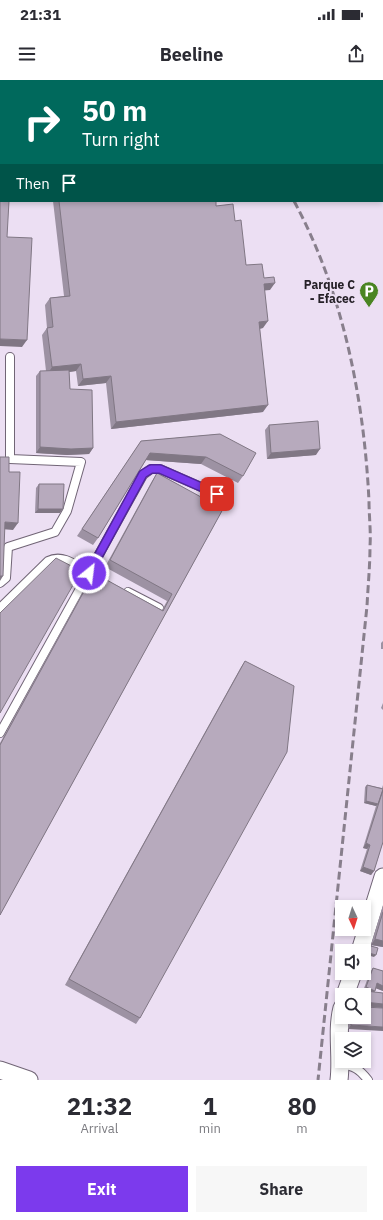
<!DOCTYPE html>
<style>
body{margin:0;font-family:"IBM Plex Sans",sans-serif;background:#f7f7f7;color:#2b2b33;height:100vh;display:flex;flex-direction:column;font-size:15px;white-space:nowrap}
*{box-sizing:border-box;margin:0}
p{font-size:13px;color:#7c7c81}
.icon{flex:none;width:22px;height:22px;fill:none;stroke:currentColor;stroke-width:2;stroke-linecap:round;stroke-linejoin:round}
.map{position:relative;height:1000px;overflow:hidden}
.panel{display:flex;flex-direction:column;background:#fff;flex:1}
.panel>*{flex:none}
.guide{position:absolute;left:0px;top:0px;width:383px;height:122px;box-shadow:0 2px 6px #0003;background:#00695c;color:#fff;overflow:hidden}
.needle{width:26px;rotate:176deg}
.controls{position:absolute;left:335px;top:820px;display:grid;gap:8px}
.controls a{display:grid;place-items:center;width:36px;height:36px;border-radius:0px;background:#fff;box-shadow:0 2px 6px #0003;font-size:20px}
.pin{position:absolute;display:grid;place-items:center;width:34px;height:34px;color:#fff;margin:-17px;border-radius:8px;box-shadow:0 2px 6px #0006}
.me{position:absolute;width:44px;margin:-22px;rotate:29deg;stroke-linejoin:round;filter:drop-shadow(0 0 3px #0008)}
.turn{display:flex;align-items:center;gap:14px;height:84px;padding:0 16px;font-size:18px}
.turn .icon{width:52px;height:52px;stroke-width:2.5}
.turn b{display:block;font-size:28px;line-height:34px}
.then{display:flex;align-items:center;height:38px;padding:0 16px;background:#0003;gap:8px;font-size:15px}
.eta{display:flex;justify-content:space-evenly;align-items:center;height:68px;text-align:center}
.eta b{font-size:24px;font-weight:700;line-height:28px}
.primary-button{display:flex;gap:8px;margin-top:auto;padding:8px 16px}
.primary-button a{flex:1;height:46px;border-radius:0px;background:#7c3aed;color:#fff;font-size:16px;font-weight:700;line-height:46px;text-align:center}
.primary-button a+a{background:#f7f7f7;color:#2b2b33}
.status{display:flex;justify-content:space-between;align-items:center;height:28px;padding:0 20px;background:#fff;direction:ltr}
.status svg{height:11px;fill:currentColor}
header{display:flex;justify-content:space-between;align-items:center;height:52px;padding:0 16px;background:#fff;font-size:18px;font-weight:700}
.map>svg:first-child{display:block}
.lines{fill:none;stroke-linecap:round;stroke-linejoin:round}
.lane-casing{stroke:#716576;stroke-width:10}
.street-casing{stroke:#716576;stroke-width:19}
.lane{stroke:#fff;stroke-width:8}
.street{stroke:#fff;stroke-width:17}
.rail{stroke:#887f8c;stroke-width:3;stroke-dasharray:8 4;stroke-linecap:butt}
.wall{fill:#9d92a3}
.shaded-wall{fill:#807784}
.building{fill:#b7aabd;stroke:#807784}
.route-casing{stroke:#51269a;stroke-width:10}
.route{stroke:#7c3aed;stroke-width:7}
.labels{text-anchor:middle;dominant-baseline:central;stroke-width:4;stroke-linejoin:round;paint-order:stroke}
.poi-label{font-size:12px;font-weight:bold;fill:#262128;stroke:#ecdff3;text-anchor:end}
</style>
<div class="status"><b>21:31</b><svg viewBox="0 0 49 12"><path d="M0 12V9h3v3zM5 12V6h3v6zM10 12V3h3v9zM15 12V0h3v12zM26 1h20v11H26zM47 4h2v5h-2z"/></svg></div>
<header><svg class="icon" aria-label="menu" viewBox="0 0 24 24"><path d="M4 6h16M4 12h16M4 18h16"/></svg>Beeline<svg class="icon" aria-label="share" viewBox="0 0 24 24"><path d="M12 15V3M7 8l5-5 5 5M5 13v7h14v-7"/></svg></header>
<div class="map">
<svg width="383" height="1000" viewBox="0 0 383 1000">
<rect width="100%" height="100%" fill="#ecdff3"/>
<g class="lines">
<g class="lane-casing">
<path id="lane" d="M148,0l1,1
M0,503l6,-5 2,-31 47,-15 12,-21 14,-49 -71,-3v-102
M128,512l31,16
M0,528l48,-47c16,-8 30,6 44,14
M0,653l143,-258 8,-6h9l57,25
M341,985c13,0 19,5 27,15"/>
</g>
<g class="street-casing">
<path id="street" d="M360,871l23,-74
M345,915l8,-22
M0,990l29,10
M339,1000c3,-23 -3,-49 3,-72"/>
</g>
<use href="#lane" class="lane"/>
<use href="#street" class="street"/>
<path class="rail" d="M219,0l1,1
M294,121c49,91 70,197 75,300 0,15 2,30 1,45 0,20 -2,40 -3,60l-49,474"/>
</g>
<path class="wall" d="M53,121h163v5l19,15 11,44 18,13 6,12h-6l-1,38 -3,1 3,83 -152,17 -5,-46 -28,3 -2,-15 -7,1 1,17 23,59 -4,6 -22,1 -31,-2v-77l4,-5h6l-4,-36 5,-7 -2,-23 5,-7 14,-2z
M269,345l47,30 -49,4 -2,-29z
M220,354l23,42 -5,7 -37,-19 -55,-4 -48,78 -5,7 -16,-9 64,-95z
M157,393l66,36 -223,406v-172l89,-163 5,-7 68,37 5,-9 -62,-34 47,-86z
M39,404l21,29h-25l1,-25z
M383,561v8h-2v-6z
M245,581l-105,357 -4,6 -71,-39 176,-318z
M383,623v7l-2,-2z
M367,705l15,3 1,-3v57l-9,29 -3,4 -11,-4 7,-22 -4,-1 13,-42 -12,-3 1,-16z
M383,825v42l-12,-2z
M373,888l10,3v20l-7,-3 -2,4 9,1v15l-19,-2v-11h-10l3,-5 6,1 7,-19z
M349,937h15l-16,12z"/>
<path class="shaded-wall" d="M275,203l-5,7 -11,1 5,-7z
M268,241l-5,7 -9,1 5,-7z
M0,259l27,1 -5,7 -22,-1z
M81,284l-5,7 -29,4 5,-8z
M111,296l-5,7 -28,3 5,-7z
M268,325l-5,7 -152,17 5,-7z
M40,367l53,1 -4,6 -22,1 -31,-2z
M320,369l-4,6 -49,4 4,-6z
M150,373l56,4 -5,7 -56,-4z
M38,429h25l-3,4h-25z
M5,442l13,1 -5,7 -12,-1z
M0,496h3l-3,5z
M366,721l12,3 -2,2 -12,-3z
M366,763l4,2 -3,4 -4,-1z
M363,787l11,4 -3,4 -11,-4z
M375,859l8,2v6l-12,-2z
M369,873l7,2 -2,2 -7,-2z
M377,903l6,3v5l-8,-3z
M366,907l9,4 -3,4 -9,-4z
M364,922l19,2v4l-19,-2z
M351,945l32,2v4l-35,-2z"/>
<path class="building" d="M0,0h14v1h-13v120h8l-2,36 25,1 -5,102 -27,-1z
M59,121h157v5l17,-2 2,17 6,-1 5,45 16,-1 2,14 10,-1 1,6 -11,1 4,37 -9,1 9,83 -152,17 -5,-46 -28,3 -2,-15 -29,3 -5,-39 6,-1 -3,-29 20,-2z
M69,290l1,19 22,1 1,58 -22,1 -31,-2v-76z
M318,341l2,28 -49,4 -2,-28z
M220,354l36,19 -13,23 -37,-19 -56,-4 -52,85 -16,-9 59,-88z
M0,377h9v15h11l-2,51 -13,-1 -2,54h-3z
M157,393l66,36 -223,406v-170l94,-172 69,38 9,-17 -62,-34z
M39,404h25l-1,25h-25z
M56,478l25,13 -81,142v-100z
M245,581l49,25 -7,66 -147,266 -71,-39z
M367,705l16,4 -5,15 -12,-3z
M383,710v52l-9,29 -11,-4 7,-22 -4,-2z
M383,832v29l-8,-2z
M371,866l7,2 -2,7 -7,-2z
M373,888l10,3v15l-6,-3 -2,8 -9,-4z
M357,910l26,3v11l-19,-2v-7h-8z
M364,927l19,1v19l-32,-2v-8h13z"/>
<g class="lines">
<g class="route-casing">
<path id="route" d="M89,493l54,-99 8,-5h9l57,25"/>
</g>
<use href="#route" class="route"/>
</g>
<defs>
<g id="parking-pin" transform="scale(1)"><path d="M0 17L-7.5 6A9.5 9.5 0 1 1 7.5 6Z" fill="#4a8522" stroke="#ecdff3"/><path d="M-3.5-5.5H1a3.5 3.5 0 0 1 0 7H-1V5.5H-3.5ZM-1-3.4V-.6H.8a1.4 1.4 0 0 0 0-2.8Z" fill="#fff"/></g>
</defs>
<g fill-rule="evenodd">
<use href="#parking-pin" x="369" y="211"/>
</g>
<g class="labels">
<g class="poi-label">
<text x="355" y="204">Parque C<tspan x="355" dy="14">- Efacec</tspan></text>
</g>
</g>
</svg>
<div class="controls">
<a><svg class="needle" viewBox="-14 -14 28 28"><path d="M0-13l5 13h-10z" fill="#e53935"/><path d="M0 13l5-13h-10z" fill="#7c7c81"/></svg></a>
<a><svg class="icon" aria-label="sound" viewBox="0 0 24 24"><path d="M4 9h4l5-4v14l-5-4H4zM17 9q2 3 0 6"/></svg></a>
<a><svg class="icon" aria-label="search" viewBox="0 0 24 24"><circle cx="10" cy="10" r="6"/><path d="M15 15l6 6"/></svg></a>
<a><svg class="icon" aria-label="layers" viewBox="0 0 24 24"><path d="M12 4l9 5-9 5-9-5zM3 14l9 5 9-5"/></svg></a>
</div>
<div class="pin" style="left:217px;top:414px;background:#d93025"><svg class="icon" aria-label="arrive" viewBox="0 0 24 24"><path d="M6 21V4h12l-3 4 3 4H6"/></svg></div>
<svg class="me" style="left:89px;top:493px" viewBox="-20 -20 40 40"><circle r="17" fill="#7c3aed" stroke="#fff" stroke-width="3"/><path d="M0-11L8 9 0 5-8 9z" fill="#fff"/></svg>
<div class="guide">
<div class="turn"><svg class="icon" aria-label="right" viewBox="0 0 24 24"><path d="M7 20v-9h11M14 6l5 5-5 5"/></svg><div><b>50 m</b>Turn right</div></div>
<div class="then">Then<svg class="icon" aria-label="arrive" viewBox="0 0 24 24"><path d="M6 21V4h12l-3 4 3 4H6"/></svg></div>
</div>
</div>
<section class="panel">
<div class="eta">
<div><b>21:32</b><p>Arrival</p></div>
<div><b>1</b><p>min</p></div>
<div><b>80</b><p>m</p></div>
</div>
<div class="primary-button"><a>Exit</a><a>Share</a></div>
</section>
